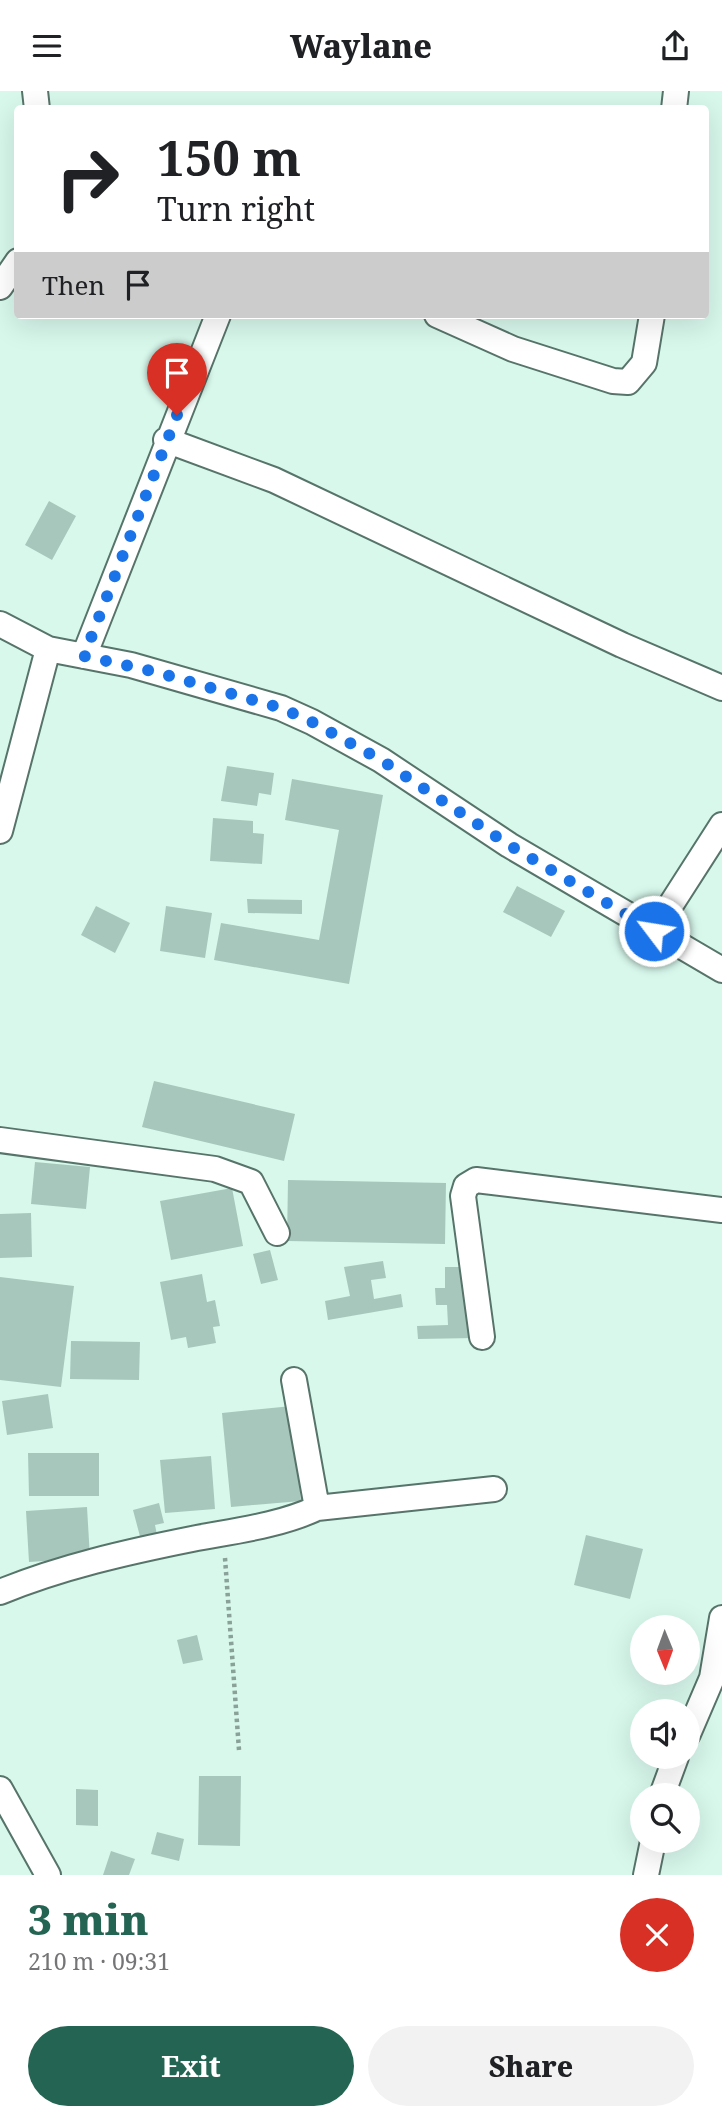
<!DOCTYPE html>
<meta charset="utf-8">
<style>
body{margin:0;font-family:"Noto Serif",serif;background:#f2f2f2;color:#202124;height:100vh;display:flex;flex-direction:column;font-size:26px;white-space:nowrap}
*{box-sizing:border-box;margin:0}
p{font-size:23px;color:#757577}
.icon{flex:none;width:38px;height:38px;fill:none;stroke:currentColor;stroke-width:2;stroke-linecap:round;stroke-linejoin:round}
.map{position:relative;height:1784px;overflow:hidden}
.side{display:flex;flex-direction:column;background:#fff;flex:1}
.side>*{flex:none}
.hud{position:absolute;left:14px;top:14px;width:695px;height:214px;border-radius:7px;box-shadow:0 7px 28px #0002;background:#fff;color:#202124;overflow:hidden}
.needle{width:46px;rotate:179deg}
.controls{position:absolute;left:630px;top:1524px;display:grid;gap:14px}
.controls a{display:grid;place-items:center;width:70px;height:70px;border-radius:50%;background:#fff;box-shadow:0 7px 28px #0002;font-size:35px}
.pin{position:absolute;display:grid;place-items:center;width:60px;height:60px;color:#fff;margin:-72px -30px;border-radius:50% 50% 50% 0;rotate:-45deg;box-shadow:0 0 7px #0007}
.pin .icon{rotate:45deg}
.me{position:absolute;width:77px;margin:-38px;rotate:301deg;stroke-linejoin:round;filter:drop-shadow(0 0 5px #0008)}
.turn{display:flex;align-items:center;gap:24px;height:147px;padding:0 28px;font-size:32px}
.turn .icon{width:91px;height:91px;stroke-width:2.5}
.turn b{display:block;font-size:49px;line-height:60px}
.then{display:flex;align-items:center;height:66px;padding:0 28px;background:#0003;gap:14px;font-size:26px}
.round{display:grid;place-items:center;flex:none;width:74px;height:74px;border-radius:37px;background:#f2f2f2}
.headline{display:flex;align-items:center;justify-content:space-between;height:119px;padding:0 28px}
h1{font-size:42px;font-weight:800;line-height:52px;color:#246452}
.cta{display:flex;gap:14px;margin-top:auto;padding:14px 28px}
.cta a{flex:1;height:80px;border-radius:42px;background:#246452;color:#fff;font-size:28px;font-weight:800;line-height:80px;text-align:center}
.cta a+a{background:#f2f2f2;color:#202124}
header{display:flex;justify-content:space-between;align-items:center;height:91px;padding:0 28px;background:#fff;font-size:32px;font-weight:800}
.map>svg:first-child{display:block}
.building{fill:#a8c7bc}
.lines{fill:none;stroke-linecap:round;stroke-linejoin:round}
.minor-casing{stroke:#57746a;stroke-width:28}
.path{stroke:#89a198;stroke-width:4.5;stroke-dasharray:3.5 3.5;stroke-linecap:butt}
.minor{stroke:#fff;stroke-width:24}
.route{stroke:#1a73e8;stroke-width:12;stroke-dasharray:0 21.6}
</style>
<header><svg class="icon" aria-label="menu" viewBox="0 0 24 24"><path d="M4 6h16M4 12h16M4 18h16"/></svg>Waylane<svg class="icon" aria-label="share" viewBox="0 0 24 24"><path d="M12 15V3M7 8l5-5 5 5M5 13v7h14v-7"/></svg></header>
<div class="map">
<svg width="722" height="1784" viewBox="0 0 722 1784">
<rect width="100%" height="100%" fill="#d8f8ec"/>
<path class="building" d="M49,410l27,15 -24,44 -27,-15z
M227,675l47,7 -3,22 -12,-2 -2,13 -36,-5z
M292,688l91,16 -34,189 -135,-24 7,-37 98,17 20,-110 -54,-10z
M213,727l40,3v12l11,1 -2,30 -52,-3z
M517,795l48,25 -14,26 -48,-25z
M247,808l55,1v14l-54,-1z
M96,815l34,17 -15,30 -34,-18z
M166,815l46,7 -7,45 -45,-7z
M154,990l141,33 -11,47 -142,-34z
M35,1071l55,5 -4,42 -55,-5z
M288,1089l158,3 -1,61 -158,-3z
M232,1097l11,58 -72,14 -11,-59z
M31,1122l1,44 -32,1v-44z
M270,1159l8,30 -17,4 -8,-30z
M383,1170l3,17 -15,2 3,19 27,-5 2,13 -75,13 -3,-19 25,-5 -6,-29z
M445,1176h21l9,71 -57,1 -1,-13 31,-1 -1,-20h-11l-1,-17h10z
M202,1183l5,28 8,-2 5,26 -7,1 3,16 -28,5 -2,-11 -15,3 -11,-58z
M0,1186l74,9 -13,101 -61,-7z
M71,1250l69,1 -1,38 -69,-1z
M48,1303l5,34 -46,7 -5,-34z
M292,1315l9,95 -70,6 -9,-94z
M28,1362h71v43h-70z
M211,1365l4,53 -50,4 -5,-53z
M159,1412l5,20 -9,2 3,15 -16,4 -9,-34z
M87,1416l3,51 -61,4 -3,-51z
M586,1444l57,14 -13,50 -56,-14z
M197,1544l6,25 -20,4 -6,-24z
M199,1685h42l-1,70 -42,-1z
M76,1698l22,1v36l-22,-1z
M157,1741l27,7 -5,22 -28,-7z
M111,1760l24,8 -6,16h-26z"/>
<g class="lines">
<g class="minor-casing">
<path id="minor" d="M35,0l2,18
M674,18l2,-18
M0,196l18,-26
M437,224l76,34 100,32 15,1 16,-19 8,-48
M166,349l108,40 348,165 100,43
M0,533l48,25 83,16 150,43 31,14 69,38 128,85 213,125
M84,565l134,-341
M0,740l48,-182
M654,840l68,-106
M0,1049l215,29 36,13 26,51
M482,1246l-19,-141 3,-10 10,-6 246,30
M317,1417l177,-19
M0,1501c61,-25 127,-40 192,-53 41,-8 87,-13 125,-31l-23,-128
M688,1643l24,-56 10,-60
M0,1698l48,86
M662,1704l14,-38
M646,1784l7,-34"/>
</g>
<path class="path" d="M225,1467l14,192"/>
<use href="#minor" class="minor"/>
</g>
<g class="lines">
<path class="route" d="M177,324l-93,241 72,16 125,36 31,14 69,38 128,85 145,86"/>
</g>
</svg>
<div class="controls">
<a><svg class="needle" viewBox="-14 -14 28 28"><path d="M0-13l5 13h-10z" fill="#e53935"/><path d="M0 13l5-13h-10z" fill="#757577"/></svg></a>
<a><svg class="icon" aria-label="sound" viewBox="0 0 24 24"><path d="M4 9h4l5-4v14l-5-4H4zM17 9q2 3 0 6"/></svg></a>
<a><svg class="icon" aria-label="search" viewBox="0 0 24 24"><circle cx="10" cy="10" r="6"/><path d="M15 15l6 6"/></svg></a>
</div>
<div class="pin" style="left:177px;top:324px;background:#d93025"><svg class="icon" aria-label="arrive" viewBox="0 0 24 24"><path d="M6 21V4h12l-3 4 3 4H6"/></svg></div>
<svg class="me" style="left:654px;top:840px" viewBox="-20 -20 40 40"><circle r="17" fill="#1a73e8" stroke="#fff" stroke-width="3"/><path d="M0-11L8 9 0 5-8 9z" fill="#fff"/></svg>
<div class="hud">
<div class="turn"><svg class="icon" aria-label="right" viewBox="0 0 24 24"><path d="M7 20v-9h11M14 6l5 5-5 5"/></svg><div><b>150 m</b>Turn right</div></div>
<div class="then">Then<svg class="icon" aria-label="arrive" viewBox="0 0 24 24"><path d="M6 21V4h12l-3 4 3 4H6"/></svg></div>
</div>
</div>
<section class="side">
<div class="headline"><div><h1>3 min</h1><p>210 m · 09:31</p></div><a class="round" style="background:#d93025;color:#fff"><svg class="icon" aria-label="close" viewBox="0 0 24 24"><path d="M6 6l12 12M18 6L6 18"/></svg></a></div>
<div class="cta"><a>Exit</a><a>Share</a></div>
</section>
